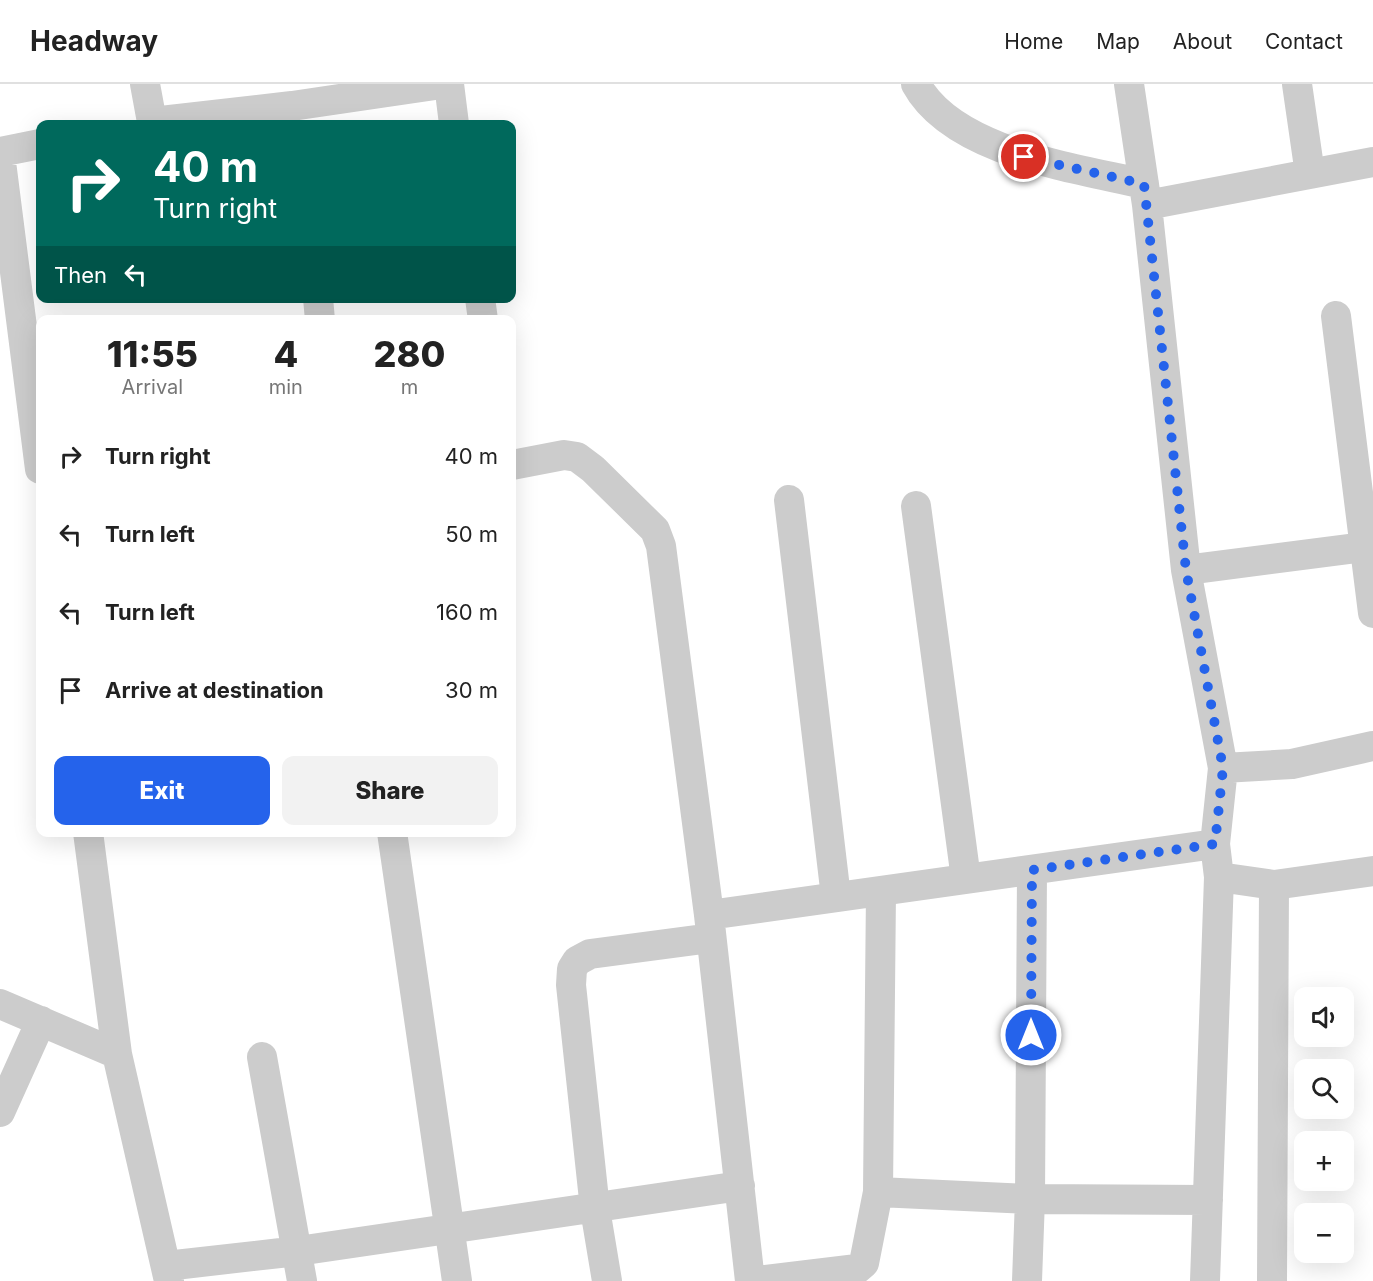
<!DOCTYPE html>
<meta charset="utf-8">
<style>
body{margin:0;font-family:Inter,sans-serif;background:#f2f2f2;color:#222;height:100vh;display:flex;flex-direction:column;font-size:22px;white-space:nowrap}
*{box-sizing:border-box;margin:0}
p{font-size:20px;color:#767676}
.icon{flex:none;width:33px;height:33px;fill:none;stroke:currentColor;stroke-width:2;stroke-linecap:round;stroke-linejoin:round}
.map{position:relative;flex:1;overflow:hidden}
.details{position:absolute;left:36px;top:231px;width:480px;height:522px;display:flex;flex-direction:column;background:#fff;border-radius:12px;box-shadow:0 6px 24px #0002}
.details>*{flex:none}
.banner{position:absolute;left:36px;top:36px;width:480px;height:183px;border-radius:12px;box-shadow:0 6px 24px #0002;background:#00695c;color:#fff;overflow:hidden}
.buttons{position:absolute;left:1294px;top:903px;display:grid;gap:12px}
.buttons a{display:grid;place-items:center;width:60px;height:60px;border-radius:12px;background:#fff;box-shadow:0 6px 24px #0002;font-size:30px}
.pin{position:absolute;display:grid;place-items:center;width:51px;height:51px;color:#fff;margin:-26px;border:3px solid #fff;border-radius:50%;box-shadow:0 2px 6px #0007}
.me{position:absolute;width:66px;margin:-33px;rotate:0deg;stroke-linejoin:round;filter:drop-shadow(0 0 4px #0008)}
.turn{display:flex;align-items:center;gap:21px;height:126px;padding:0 18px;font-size:27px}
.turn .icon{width:78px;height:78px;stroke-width:2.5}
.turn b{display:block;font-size:42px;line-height:51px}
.then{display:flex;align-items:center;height:57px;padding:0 18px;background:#0003;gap:12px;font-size:22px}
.eta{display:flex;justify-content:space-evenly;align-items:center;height:102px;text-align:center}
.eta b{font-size:36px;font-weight:800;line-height:42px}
.button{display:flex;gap:12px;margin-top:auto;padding:12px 18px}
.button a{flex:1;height:69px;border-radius:12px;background:#2563eb;color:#fff;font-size:24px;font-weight:800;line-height:69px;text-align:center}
.button a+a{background:#f2f2f2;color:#222}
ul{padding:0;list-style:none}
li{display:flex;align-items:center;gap:18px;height:78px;padding:0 18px}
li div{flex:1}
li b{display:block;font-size:22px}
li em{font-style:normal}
header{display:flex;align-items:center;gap:36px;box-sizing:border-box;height:84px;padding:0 30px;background:#fff;border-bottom:2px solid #e0e0e0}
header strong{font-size:28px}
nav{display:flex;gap:33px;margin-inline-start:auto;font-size:21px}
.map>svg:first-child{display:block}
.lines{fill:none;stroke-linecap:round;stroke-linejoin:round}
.minor{stroke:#ccc;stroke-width:30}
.route{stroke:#2563eb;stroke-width:10;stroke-dasharray:0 18}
</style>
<header>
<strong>Headway</strong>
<nav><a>Home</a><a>Map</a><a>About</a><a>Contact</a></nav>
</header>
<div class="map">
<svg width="1373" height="1197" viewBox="0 0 1373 1197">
<rect width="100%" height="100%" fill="#fff"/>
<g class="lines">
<path class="minor" d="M145,0l7,38 140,-16 150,-22
M449,0l5,40
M916,0c37,68 159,84 228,100
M1129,0l18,121 39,365 37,198 -8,76 4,33 -14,404
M1297,0l13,90
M0,68l40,-8
M0,70l40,315
M1147,121l226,-43
M318,214l2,22
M480,214l3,22
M1336,232l37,297
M512,381l52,-10 13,2 16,12 62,61 6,16 48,369 41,366
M789,416l47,397
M916,422l50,373
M1186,486l187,-24
M1223,684l69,-4 81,-18
M88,748l29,222 52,227
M392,748l65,449
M1219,793l55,8 99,-14
M881,807l-3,301 152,7 178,1
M709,831l506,-71
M0,920l117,50
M262,973l40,224
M0,1028l41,-91
M166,1182l132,-15 442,-65
M607,1197l-12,-72 -24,-224 1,-16 5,-8 13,-7 121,-16
M757,1197l100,-12 7,-6 14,-71
M1027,1197l3,-82 2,-329
M1272,1197l2,-396"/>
</g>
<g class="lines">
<path class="route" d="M1024,73l120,27 42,386 37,198 -8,76 -183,26 -1,165"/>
</g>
</svg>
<div class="buttons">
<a><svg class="icon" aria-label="sound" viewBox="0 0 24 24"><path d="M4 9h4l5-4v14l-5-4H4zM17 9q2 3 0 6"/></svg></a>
<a><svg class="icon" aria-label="search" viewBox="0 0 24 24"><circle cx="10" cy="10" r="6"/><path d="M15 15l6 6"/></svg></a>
<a>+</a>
<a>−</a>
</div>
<div class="pin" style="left:1024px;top:73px;background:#d93025"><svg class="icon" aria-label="arrive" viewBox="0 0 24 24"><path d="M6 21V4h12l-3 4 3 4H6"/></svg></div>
<svg class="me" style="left:1031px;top:951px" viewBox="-20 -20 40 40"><circle r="17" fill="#2563eb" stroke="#fff" stroke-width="3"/><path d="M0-11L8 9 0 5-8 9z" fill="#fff"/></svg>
<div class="banner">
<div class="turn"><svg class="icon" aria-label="right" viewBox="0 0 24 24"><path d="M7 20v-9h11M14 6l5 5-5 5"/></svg><div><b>40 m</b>Turn right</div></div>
<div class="then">Then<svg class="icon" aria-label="left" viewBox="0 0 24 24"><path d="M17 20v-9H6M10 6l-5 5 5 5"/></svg></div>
</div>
<section class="details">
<div class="eta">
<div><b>11:55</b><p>Arrival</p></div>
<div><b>4</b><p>min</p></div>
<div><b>280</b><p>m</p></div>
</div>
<ul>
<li><svg class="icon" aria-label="right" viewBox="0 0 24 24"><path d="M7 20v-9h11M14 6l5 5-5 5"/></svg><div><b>Turn right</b></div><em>40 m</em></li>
<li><svg class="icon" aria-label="left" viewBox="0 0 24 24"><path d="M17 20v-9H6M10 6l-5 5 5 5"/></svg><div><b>Turn left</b></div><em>50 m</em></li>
<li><svg class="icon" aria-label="left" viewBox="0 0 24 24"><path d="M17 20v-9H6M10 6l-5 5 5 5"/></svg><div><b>Turn left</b></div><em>160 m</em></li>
<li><svg class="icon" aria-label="arrive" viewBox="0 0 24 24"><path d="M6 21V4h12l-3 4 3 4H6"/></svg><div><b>Arrive at destination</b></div><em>30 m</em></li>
</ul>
<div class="button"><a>Exit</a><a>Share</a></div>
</section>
</div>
